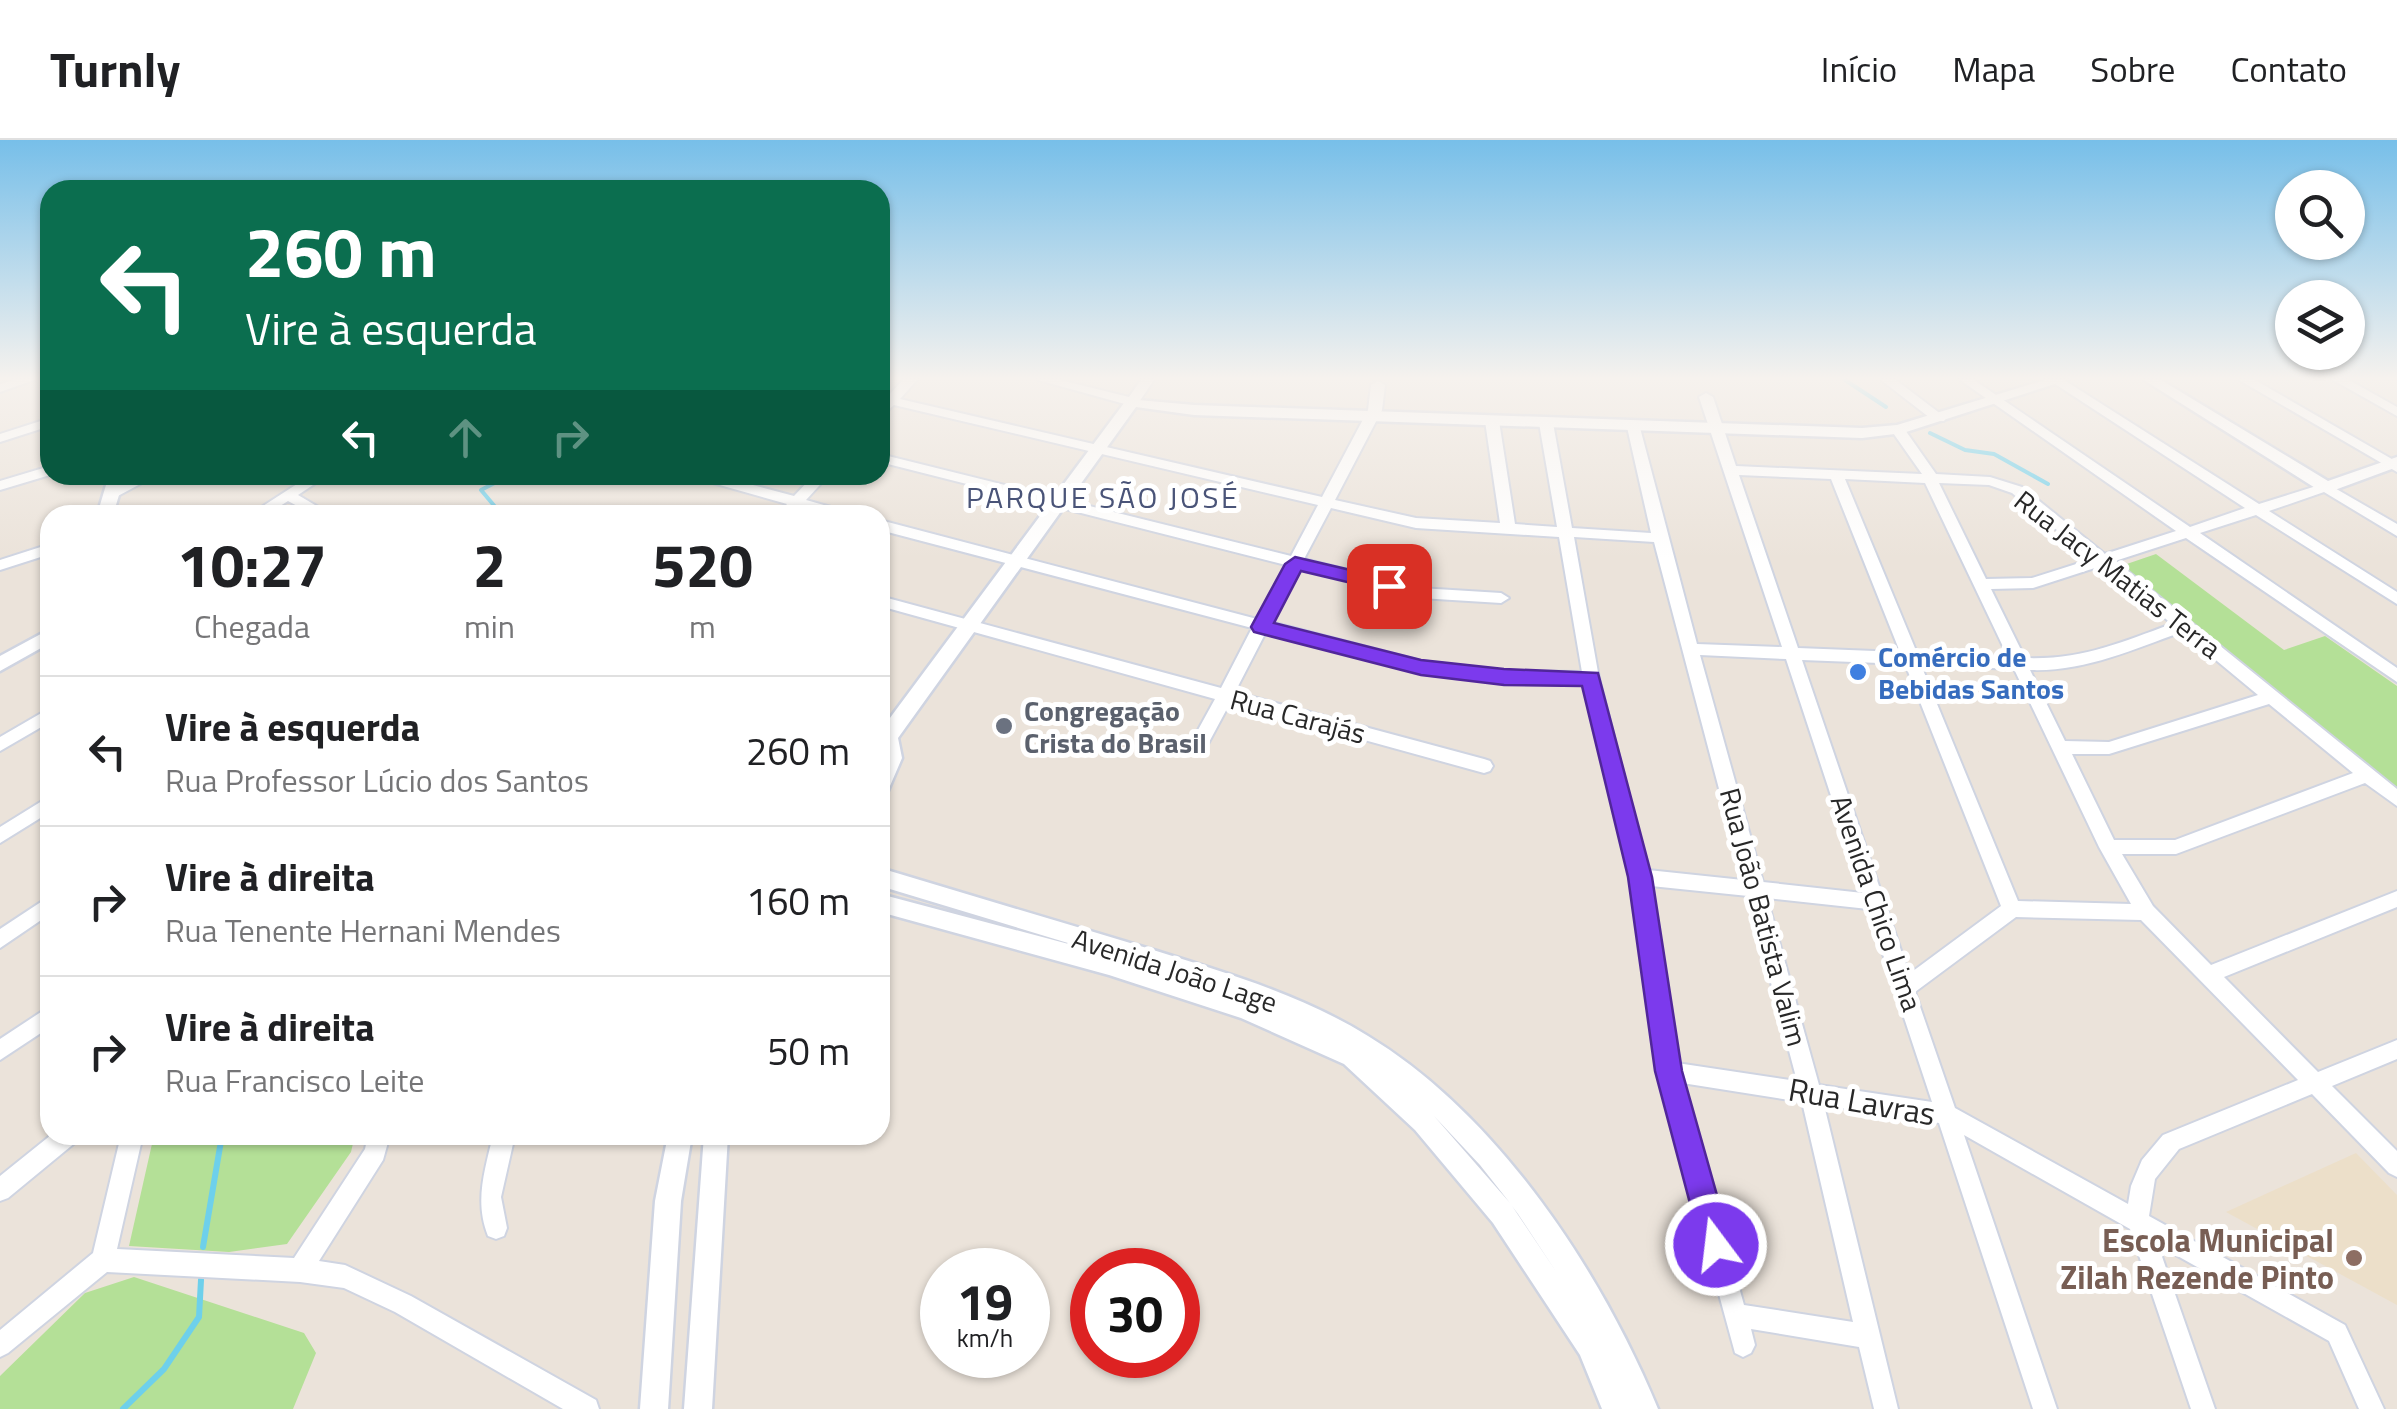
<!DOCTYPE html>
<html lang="pt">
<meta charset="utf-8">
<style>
body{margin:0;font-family:"Titillium Web",sans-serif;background:#f2f2f2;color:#202124;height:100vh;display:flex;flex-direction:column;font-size:38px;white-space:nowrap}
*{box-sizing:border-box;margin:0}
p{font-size:32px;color:#757577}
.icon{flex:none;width:55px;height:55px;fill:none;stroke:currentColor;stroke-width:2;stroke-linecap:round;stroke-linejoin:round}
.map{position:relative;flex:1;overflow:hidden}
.sheet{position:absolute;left:40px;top:365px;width:850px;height:640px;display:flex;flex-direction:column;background:#fff;border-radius:30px;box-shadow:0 2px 8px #0004}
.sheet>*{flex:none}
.hud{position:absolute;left:40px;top:40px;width:850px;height:305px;border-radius:30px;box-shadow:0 2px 8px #0004;background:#0b6e4f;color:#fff;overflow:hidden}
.controls{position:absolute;left:2275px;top:30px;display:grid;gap:20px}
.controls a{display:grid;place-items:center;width:90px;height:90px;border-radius:50%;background:#fff;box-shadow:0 2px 8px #0004;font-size:50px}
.speed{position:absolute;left:920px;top:1108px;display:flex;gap:20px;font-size:50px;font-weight:700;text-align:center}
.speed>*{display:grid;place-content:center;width:130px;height:130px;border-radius:50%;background:#fff;box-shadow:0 2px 8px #0004;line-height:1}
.speed small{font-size:25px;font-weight:400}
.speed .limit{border:15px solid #d22;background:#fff;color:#111}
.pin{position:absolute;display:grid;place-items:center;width:85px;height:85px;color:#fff;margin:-42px;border-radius:20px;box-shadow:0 5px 15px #0006}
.me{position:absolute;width:110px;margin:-55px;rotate:345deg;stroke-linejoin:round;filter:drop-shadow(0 0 8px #0008)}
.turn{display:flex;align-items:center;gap:35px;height:210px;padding:0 40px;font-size:45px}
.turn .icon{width:130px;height:130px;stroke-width:2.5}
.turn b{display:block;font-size:70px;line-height:85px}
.lanes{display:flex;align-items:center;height:95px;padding:0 40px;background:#0003;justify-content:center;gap:50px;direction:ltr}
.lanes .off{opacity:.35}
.eta{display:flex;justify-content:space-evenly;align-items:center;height:170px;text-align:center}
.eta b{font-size:60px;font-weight:700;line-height:70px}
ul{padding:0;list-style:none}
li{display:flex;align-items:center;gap:30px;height:150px;padding:0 40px;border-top:2px solid #e0e0e0}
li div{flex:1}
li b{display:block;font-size:38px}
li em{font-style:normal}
header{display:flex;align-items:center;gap:60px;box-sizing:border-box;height:140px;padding:0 50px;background:#fff;border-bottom:2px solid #e0e0e0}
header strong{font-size:48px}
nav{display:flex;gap:55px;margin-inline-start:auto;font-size:35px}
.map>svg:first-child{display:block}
.education{fill:#ecdfc9}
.green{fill:#b4e097}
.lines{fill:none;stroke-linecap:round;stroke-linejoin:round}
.stream-far1{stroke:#6ed0eb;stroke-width:4}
.stream{stroke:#6ed0eb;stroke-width:6}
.minor-casing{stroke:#cfd4e1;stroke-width:4}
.tertiary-casing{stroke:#cfd4e1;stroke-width:5}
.minor{fill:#fff;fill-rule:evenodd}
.tertiary{fill:#fff;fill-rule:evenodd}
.route{fill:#7c3aed;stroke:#51269a;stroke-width:2.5}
.shop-dot{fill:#3f7fe0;stroke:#fff;stroke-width:4}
.worship-dot{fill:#6b7280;stroke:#fff;stroke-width:4}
.education-dot{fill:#8d6e63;stroke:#fff;stroke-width:4}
.labels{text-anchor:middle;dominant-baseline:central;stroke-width:10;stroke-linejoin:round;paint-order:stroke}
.street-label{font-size:28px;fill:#282828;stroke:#fff}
.shop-label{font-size:28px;font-weight:bold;fill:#366cbe;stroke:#fff;text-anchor:start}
.worship-label{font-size:28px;font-weight:bold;fill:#5b616d;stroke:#fff;text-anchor:start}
.neighbourhood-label{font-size:30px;letter-spacing:2.5px;fill:#4a5478;stroke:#fff}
.near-street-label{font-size:32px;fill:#282828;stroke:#fff}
.near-education-label{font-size:32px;font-weight:bold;fill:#785e54;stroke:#fff;text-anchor:end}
</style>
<header>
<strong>Turnly</strong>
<nav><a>Início</a><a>Mapa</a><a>Sobre</a><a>Contato</a></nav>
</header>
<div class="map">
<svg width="2397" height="1269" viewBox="0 0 2397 1269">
<rect width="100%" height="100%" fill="#ebe3da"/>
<path class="education" d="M2356,1013l41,42v110l-171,-93z"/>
<path class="green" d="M2156,414l128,96 41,-14 72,50v106l-279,-225z
M154,995h201l-4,17 -64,92 -58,8 -100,-6z
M134,1137l170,56 12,20 -23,56h-293v-33l85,-83z"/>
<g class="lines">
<path class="stream-far1" d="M1845,240l41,27
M1930,293l35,17 29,4 54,30
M502,375l-21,-25 29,-15"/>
<path class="stream" d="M203,1107l19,-112
M123,1269l41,-40 35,-52 2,-37"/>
<g class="minor-casing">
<path id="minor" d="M14,240h20l-34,12v-8z
M903,240h14l-17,19 422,98 46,-87 3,-25 7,-4 7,4 -3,25 -47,90 81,18 84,5 -15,-102 7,-4 7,4 16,103 42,3 -18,-104 7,-4 7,4 19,105 79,5 -24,-106 7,-4 5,1 58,220 85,3 -83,-250 7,-4 7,4 23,69 186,8 -31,-44 7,-4 5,1 33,47 54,3 32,10 83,67 71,-23 -216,-151h14l216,147 55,-19 -196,-128h15l195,124 67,-21 71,41v12l-73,-44 -55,19 128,81v12l-141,-89 -56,18 197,135v14l-211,-144 -71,23 282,228v17l-32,-23 -189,71h-54l31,52 58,59 186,-74v16l-173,70 94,95 79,-32v19l-65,27 65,65v26l-8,-4 -77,-79 -133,55 -24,30 -6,37 196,109 39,84h-25l-30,-68 -171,-96 57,164h-24l-61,-180 -166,-94 93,274h-24l-94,-286 -115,-18 74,304h-24l-15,-62 -108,-18 4,16 -4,8 -8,4 -8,-4 -77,-282 -27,-194 -47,-193 -80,-1 -83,-10 -155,-41 -31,60 249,67 6,2 3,5 -3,5 -6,2 -254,-70 -22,41 -6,1 -9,-6 22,-40 -335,-93v-10l341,92 31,-60 -372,-98v-10l377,99 29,-54 -406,-103v-8l411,102 27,-51 -424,-100 -14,12 2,-14 -2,-9 8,2zM1739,335l92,4 69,173 -102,-4zM1845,339l80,4 83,174 -91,-4zM1939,343l50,2 23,8 80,66 -60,19 -46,1zM1331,368l85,20 143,9 23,135 -78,-1 -83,-10 -150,-39 29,-54 120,30 81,5 8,-5 -8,-5 -81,-5 -116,-29zM1574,397l80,5 89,338 -95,-10 -49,-192zM2101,426l71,58c-54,19 -89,36 -147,34l-34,-69 42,-1zM2182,492l76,63 -149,47 -44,-1 -35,-71c54,2 101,-20 152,-38zM1700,515l86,4 77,234 -100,-11zM1802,520l103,4 96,242 -92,68zM1921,525l93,4 85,178 32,57 -113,-3zM2269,564l84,69 -178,67h-61l-42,-86h37zM1651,746l97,10 49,185 -120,-18zM1767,758l101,11 64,193 -113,-17zM2016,777l125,3 157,160 -135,55 -21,25 -11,26 -3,18 -173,-96 -40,-116zM1682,943l120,19 51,220 -109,-17z
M1038,240h22l69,17 12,-17h13l-17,25 -5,1z
M1881,240h15l50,38 -2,3h-10z
M2239,240h16l142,82v10z
M2333,240h16l48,27v9z
M50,278v8l-50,16v-8z
M50,326v9l-50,15v-9z
M139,335h18l-41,22 -5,1 -7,-4z
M311,335h17l-30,20 34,20h-18l-26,-14 -22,14h-17z
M693,335h23l78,21 20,-21h15l-23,25 43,12 2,3h-24l-27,-8 -8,8h-15l10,-11 -92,-26z
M50,404v10l-50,16v-10z
M50,568v14l-50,29v-14z
M50,656v16l-50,31v-16z
M50,756v18l-50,34v-19z
M50,866v21l-50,33v-21z
M51,995h28l-3,7 -68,56 -8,3v-25z
M121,995h22l-26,114 177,9 71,-109 3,-14h22l-7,25 -64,101 26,4 66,31 185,104 3,9h-36l-168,-97 -51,-24 -44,-6 -193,-10 -99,81 -8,4v-27l93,-77z
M493,995h22l-14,62 6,31 -3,8 -8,3 -8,-3c-14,-35 -3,-66 5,-101z"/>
</g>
<g class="tertiary-casing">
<path id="tertiary" d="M2045,240h22l-164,53 -41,5 -668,-23 -58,-8 -238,331 4,20 -15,35 -7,2 1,-65 246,-331 67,6 668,23 35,-3z
M2144,240h17l167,101 69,-24v10l-65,24h-12z
M109,335h16l-12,40h-16z
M50,489v14l-50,28v-15z
M880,728c90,27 180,54 270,81 74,23 152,46 218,87 130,79 233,235 290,373h-56l-22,-54 -87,-132 -78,-93 -71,-66 -103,-46 -132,-43 -229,-63v-18l211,56 -211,-64zM1434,976l46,49 30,38zM1512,1066l6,8 39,59z
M668,995h24l-11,66 -13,208h-28l15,-208z
M704,995h24l-16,274h-28z"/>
</g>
<use href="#minor" class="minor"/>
<use href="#tertiary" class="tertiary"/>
</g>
<linearGradient id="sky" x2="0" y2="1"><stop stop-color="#77bfe9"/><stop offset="0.57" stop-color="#f6f2ee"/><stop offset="1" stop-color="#f6f2ee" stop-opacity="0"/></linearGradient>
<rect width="2397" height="418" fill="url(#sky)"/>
<path class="route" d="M1295,417l94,22 10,7 -10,6 -88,-21 -27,52 147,37 83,9 94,4 54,204 30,194 49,174 -5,11 -10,4 -10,-4 -5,-11 -46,-174 -27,-194 -46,-191 -78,-1 -83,-10 -167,-43 -3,-5 34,-63z"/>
<circle class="shop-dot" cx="1858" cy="532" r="10"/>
<circle class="worship-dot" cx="1004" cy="586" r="10"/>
<circle class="education-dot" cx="2354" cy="1118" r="10"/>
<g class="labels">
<g class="street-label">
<text transform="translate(2118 434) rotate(38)">Rua Jacy Matias Terra</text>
<text transform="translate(1298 576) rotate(15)">Rua Carajás</text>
<text transform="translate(1877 763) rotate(71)">Avenida Chico Lima</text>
<text transform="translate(1764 777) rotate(75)">Rua João Batista Valim</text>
<text transform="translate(1175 830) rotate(18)">Avenida João Lage</text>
</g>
<g class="shop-label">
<text x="1878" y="516">Comércio de<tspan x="1878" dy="32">Bebidas Santos</tspan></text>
</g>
<g class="worship-label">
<text x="1024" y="570">Congregação<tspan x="1024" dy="32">Crista do Brasil</tspan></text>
</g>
<g class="neighbourhood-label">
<text x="1103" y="357">PARQUE SÃO JOSÉ</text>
</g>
<g class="near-street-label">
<text transform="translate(1862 961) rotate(10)">Rua Lavras</text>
</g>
<g class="near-education-label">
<text x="2334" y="1100">Escola Municipal<tspan x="2334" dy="37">Zilah Rezende Pinto</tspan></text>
</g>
</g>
</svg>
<div class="controls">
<a><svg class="icon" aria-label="search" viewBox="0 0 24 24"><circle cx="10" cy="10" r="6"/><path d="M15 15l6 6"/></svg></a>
<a><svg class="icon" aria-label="layers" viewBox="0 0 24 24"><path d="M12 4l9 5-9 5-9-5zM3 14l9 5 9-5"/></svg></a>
</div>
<div class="speed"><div>19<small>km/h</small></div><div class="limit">30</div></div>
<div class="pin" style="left:1389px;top:446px;background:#d93025"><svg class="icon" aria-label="arrive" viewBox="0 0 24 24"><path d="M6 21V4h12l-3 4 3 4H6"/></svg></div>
<svg class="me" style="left:1716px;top:1105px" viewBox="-20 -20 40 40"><circle r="17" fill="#7c3aed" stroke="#fff" stroke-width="3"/><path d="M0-11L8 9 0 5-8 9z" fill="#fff"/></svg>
<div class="hud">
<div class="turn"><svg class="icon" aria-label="left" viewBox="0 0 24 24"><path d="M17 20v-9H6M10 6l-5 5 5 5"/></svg><div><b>260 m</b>Vire à esquerda</div></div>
<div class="lanes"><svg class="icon" aria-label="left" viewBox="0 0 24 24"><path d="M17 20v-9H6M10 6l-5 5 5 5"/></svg><svg class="icon off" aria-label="ahead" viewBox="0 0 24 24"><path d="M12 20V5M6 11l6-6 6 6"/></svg><svg class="icon off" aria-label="right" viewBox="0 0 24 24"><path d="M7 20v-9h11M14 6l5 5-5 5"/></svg></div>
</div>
<section class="sheet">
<div class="eta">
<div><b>10:27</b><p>Chegada</p></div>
<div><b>2</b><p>min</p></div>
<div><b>520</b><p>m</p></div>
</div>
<ul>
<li><svg class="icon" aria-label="left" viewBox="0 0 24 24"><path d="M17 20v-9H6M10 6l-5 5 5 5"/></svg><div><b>Vire à esquerda</b><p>Rua Professor Lúcio dos Santos</p></div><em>260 m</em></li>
<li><svg class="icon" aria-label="right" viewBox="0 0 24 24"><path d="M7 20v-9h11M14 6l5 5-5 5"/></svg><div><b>Vire à direita</b><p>Rua Tenente Hernani Mendes</p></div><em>160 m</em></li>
<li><svg class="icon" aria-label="right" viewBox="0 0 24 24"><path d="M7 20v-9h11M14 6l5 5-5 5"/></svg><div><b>Vire à direita</b><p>Rua Francisco Leite</p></div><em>50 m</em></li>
</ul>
</section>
</div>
